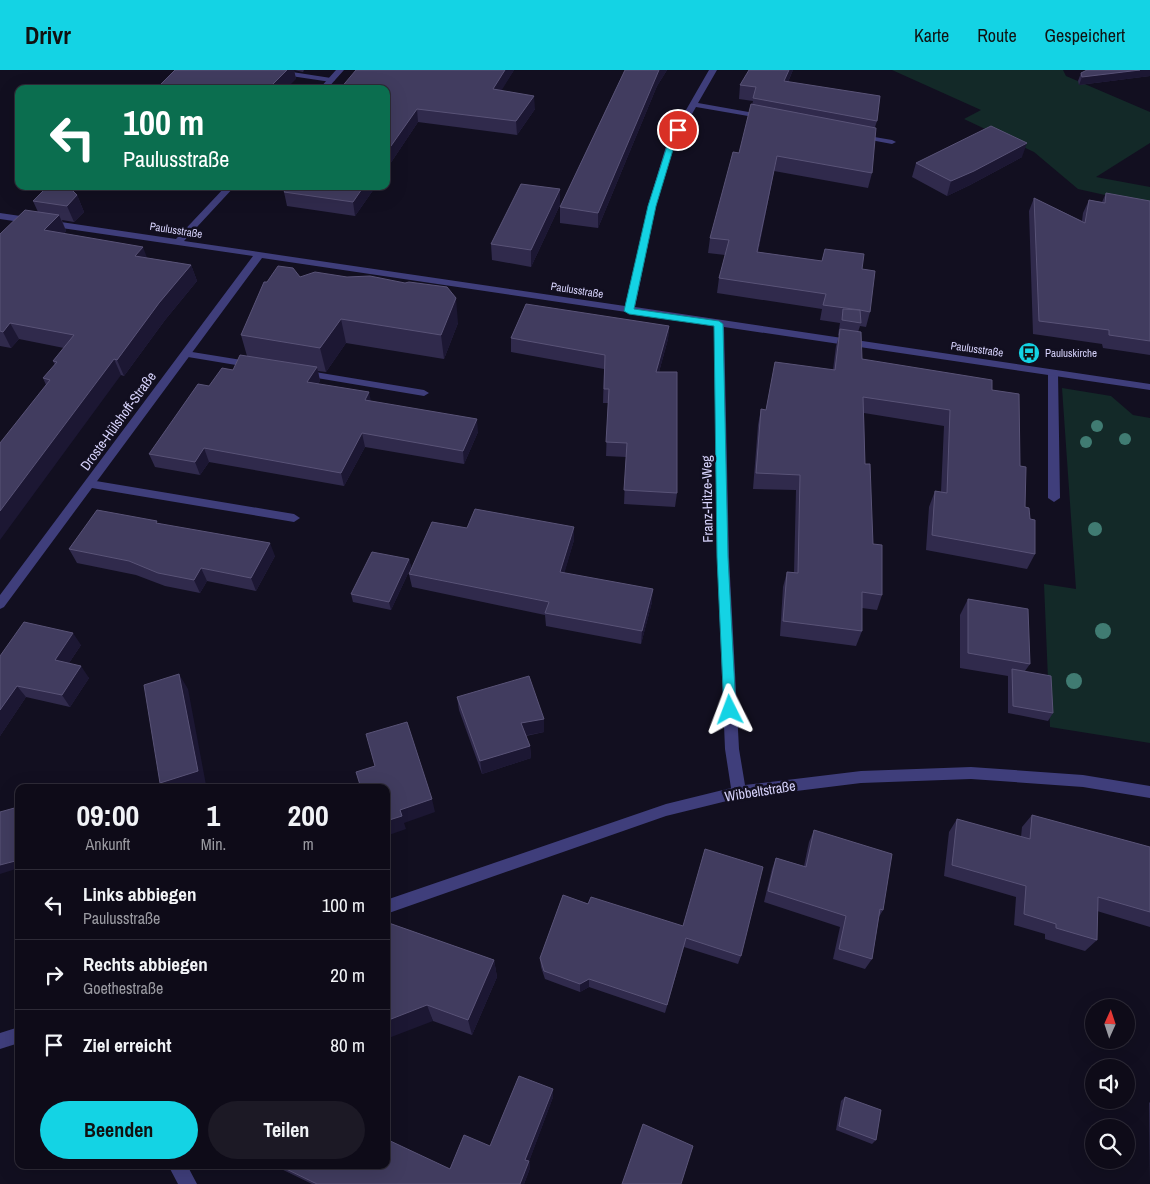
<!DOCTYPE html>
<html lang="de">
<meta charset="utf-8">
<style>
body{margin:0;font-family:"Archivo Narrow",sans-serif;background:#1c1925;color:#f1f3f6;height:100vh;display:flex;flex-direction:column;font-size:19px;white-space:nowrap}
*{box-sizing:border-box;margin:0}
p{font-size:16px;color:#9b9ba2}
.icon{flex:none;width:28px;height:28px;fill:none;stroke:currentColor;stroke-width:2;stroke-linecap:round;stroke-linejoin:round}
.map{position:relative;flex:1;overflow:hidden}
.details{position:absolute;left:15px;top:714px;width:375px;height:385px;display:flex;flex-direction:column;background:#0e0b18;border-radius:10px;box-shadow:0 5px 20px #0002,0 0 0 1px #2e2b37}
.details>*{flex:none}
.top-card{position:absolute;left:15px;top:15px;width:375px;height:105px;border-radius:10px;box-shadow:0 5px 20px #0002,0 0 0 1px #2e2b37;background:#0b6e4f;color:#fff;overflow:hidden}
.needle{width:32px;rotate:3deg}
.buttons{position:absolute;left:1085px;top:929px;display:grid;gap:10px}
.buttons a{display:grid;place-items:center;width:50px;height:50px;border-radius:50%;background:#0e0b18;box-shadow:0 5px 20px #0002,0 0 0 1px #2e2b37;font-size:25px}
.pin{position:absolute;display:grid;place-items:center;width:42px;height:42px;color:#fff;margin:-21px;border:2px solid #fff;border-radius:50%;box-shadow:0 1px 5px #0007}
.me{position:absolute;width:55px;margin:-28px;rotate:357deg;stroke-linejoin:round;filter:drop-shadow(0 0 4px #0008)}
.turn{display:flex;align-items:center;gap:18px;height:105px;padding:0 25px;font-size:22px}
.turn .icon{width:65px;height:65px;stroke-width:2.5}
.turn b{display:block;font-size:35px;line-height:42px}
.eta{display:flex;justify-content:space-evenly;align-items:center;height:85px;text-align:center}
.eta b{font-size:30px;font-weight:700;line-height:35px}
.primary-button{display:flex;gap:10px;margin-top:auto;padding:10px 25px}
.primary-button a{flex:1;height:58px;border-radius:30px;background:#14d3e4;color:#111;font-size:20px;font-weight:700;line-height:58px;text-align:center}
.primary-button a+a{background:#1c1925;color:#f1f3f6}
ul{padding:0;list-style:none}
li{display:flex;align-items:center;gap:15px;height:70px;padding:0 25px;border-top:1px solid #2e2b37}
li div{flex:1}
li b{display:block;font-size:19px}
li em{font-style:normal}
header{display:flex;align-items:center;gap:30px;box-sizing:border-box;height:70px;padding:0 25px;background:#14d3e4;color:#111}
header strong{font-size:24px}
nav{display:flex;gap:28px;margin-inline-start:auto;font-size:18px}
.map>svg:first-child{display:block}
.green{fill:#132928}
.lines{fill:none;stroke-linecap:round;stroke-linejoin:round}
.lane{fill:#3f3e7b;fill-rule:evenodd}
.street{fill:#3f3e7b;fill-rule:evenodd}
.tree{fill:#407b72}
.wall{fill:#302a4c}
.shaded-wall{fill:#1c1733}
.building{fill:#413c5f;stroke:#595377}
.route{fill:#14d3e4;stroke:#0d8994}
.labels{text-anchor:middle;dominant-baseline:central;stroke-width:5;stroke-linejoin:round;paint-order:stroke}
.far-street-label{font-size:11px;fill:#d6d2fb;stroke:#120f20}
.far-poi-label{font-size:11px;fill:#d6d2fb;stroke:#120f20;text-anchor:start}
.street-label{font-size:14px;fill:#d6d2fb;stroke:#120f20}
</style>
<header>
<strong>Drivr</strong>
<nav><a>Karte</a><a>Route</a><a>Gespeichert</a></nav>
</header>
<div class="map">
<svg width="1150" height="1114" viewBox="0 0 1150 1114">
<rect width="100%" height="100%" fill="#120f20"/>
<path class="green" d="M892,0h171l3,6 84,36v31l-54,34 54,10v18l-72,-16 -44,-37 -70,-33 17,-9z
M1062,318l49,8 22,19 17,3v325l-100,-16 -6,-143 32,5z"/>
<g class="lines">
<path class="lane" d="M260,0h19l52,8 4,2 -4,2 -67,-10z
M186,281l68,11 5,3 -5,3 -72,-12 -1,-2z
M303,300l121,20 5,3 -5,3 -125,-21 -1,-2z
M1053,300l5,3 2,125 -6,4 -6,-4v-125z
M90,410l204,34 6,4 -6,4 -208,-35 -2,-3 2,-3z
M168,1095h19l10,19h-19z"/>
<path class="street" d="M336,0h8l-17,19h-8z
M709,0h8l-19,33 67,12 4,2 -4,2 -69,-12 -21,36 -19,63 -21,101 515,77v6l-426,-63 5,230 10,192 6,36 116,-14 110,-4 112,8 67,11v12l-67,-11 -112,-8 -110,4 -122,15 -73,18 -280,98v-14l280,-96 65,-16 -6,-39 -8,-192 -3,-232 -452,-67 -258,349 -4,2v-14l253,-339 -253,-37v-6l176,26 50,-53h9l-51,55 441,65 23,-100 19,-63z
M857,64l35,6 4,2 -4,2 -32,-6h-3z
M19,957v16l-19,6v-16z"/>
</g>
<g class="tree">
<circle cx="1097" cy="356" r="6"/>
<circle cx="1125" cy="369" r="6"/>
<circle cx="1086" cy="372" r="6"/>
<circle cx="1095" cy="459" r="7"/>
<circle cx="1103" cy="561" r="8"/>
<circle cx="1074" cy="611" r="8"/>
</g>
<path class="wall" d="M175,0h129l-1,2 -9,-2 2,9z
M514,0l-13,20 34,19 -18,26 -99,-13 -32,48v-81z
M625,0h42l-10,16 -59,142 -38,-5v-16z
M749,0h44l-5,12 89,39 -2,6 -3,46 -4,15 -94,-17 -16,81 64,9 3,-12 37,20 8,43 -4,15 -6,-1 -2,6 4,27 130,31 28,76 5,41 5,12 5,35 -8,15 -101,-19 3,-43 6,-16 6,1 3,-66 -80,-13 1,51 8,80 9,51 -5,15 -15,-2v23l-6,15 -76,-10 3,-49 4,-15 7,1 2,-83 -43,-1 5,-64 3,-16 5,1 67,-40 3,-24 3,-10 -1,-1 2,-12 -20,-3 2,-11 -105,-16 2,-15 6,-23 -17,-2 2,-15 29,-85 13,-48 1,-4 -14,-2 1,-14z
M1150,0v6l-71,9 -1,-4 3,-8z
M1022,87l-52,28 -23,11 -35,-19 4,-14z
M288,116h88l-21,30 -68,-10 -3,-14z
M560,119v16l-29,62 -39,-7 -1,-16z
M1106,123l44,8v154l-47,-7 -1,-4 -69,-10 -4,-123 5,-13 48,23 1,-8 6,-13 13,2z
M77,125l7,17 -10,10 -12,-2 4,11 -3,3 85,24 43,7 6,16 -32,39 -41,56 -3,-1 -75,10 -3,-7 12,-13 -2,-4 11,-13 -45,-9 -8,9 -11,-2v-112l38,-22 -5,-11z
M300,207l158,46 -14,36 -98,-16 -20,29 -8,-1 2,10 -2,3 53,17 107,31 -14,32 -99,-17 -21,39 -135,-24 -9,13 -45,-8 -6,-13 60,-68 24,-16 14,-14 -6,-21 26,-53z
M669,256l-1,13 -9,33 18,121 -2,14 -51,-3 2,-47 -20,-1 2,-53h-5l1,-34 -93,-17v-14z
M158,453l117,33 -19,35 -49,-10 -7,12 -35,-7 -29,-11 -59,-12 -8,-14z
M467,458l107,12 -10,33 88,29 -11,42 -95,-18 -1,-11 -133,-28 -3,-13z
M409,489l2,8 -20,43 -38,-8 -2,-8z
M968,529l62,65 -5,7 28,42 -5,8 -40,-8v-37l-48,-8v-53z
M81,575l-12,18 20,15 -19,29 -44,-10 -26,39v-80z
M457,627l87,22v13l-18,4 4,10 1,12 -49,16 -23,-64z
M1032,745l118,32v80l-53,-16v29l-12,11 -40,-12v-5l-31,-9 2,-28 -72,-21 5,-44 8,-13 64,18 1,-10z
M814,760l69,80 -4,7 -7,42 -7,10 -32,-10 7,-32 -76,-25 8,-33 4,-11 28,8 5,-24z
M563,825l178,61 -3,8 -54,-17 -19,66 -76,-26 -9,5 -35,-13 -4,-12 -1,-9z
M386,852l108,38 3,17 -25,58 -39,-14z
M553,1027l-24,64 1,7 -6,16h-212l-39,-19h113l64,4 40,-23z
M845,1027l31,43 -4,4 -36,-14 5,-29z
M1150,1032v82l-1,-81z"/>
<path class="shaded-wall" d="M287,0h7l2,9 -10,10h-18z
M505,0h9l-20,33 -1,-14z
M659,0h8l-10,16 -59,142v-15z
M789,0h4l-11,25 2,-14z
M1140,0h10v6l-71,9 3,-8z
M534,26l1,13 -18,26 -1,-14z
M417,39l1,13 -32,48v-17z
M1027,73l-5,14 -52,28 -23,11 4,-15z
M777,86l-3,15 -19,97 2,-16z
M364,116h12l-21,30 -2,-14z
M560,119v16l-29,62v-17z
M77,125l7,17 -10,10 -7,-16z
M59,145l7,16 -15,16 -7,-17z
M143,177l6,16 -14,-7z
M191,195l6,16 -32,39 -41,56 -7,-16 42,-57z
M456,228l2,25 -14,36 -3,-24z
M341,249l5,24 -20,29 -6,-24z
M10,253l9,16 -8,9 -8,-16z
M669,256l-1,13 -13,47 1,-14z
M114,289l7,16 -121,165v-29z
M317,297l3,14 -9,14 -4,-13z
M369,322l3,14 -7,-6z
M477,349l1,13 -14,32 -1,-13z
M362,363l3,14 -21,39 -3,-13z
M204,378l5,14 -9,13 -5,-13z
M574,457v13l-13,45 -1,-13z
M270,473l5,13 -19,35 -5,-13z
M409,489l2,8 -20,43 -2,-8z
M201,498l6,13 -7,12 -6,-13z
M653,519l-1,13 -11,42 1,-13z
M73,563l8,12 -18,27 -8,-12z
M81,596l8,12 -19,29 -8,-12z
M179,604l9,15 18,96 -7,3h-36l-3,-5z
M17,616l9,11 -26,39v-26z
M544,649v13l-22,4 -1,-13z
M530,676l1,12 -49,16 -2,-13z
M432,729l3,13 -31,11 2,6 -20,7v-15l14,-11z
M19,790v8l-19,6v-9z
M494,890l3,17 -25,58 -4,-15z
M589,909v8l-9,5v-8z
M427,935l6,16 -47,18v-18z
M553,1019v8l-26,70 -2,-7z
M529,1091l1,7 -6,16h-4z"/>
<path class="building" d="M175,0h112l-19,19h-112z
M356,0h149l-12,19 41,7 -18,25 -99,-12 -31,44v-64h-46z
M625,0h34l-61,143 -38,-6z
M749,0h40l-5,11 96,15 -3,25 -124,-23 3,-11 -16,-2z
M1087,0h53l-58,7 -1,-4z
M751,34l125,24 -4,45 -95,-17 -20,96 65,9 3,-12 39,5 -2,15 13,2 -5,41 -10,-2 1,13 -19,-3 1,-11 17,1 -37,-5 3,-11 -107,-16 10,-38 -19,-2 23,-86 6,1z
M991,56l36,17 -53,28 -23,10 -35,-18z
M521,114l39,5 -29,61 -40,-6z
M48,116h20l9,9 -10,11 -34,-5z
M288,116h76l-11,16 -69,-10z
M1106,123l44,8v140l-41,-6v-5l-70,-9 -5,-123 51,25 4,-23 16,3z
M25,140l34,5 -15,15 99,17 -8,9 56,9 -32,38 -42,57 -3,-1 -114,152v-68l50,-63 -7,-2 14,-16 -4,-1 21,-26 -64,-12 -7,9 -3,-1v-97z
M278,196l15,2 7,9 15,-5 32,5 23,-1 35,7 4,-1 38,5 9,11 -15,37 -100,-16 -21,29 -79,-13 23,-53h3z
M526,234l143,22 -13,46h21v121l-53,-3 3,-47 -21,-1 3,-53h-5l1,-34 -94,-17z
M840,259l21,3 1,27 130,21v10l27,4 1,72 6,1 -1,40 4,1 1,11 5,1v34l-103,-19 3,-44 12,2 3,-83 -87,-13 2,67h5l3,80 9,1v50l-20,-3v39l-79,-10 4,-49 11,1 2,-98 -44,-2 5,-64 5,1 9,-48 60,8z
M240,285l77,12 -10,15 62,10 -4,8 112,19 -14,32 -101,-18 -21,40 -137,-25 -9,14 -46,-8 49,-70 11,2 13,-18 11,2z
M475,439l99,18 -14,45 93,17 -11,42 -97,-18 4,-11 -140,-28 23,-52 35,6z
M97,440l60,11 -1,2 114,20 -19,35 -50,-10 -7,12 -36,-7 -29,-12 -60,-12z
M372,482l37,7 -20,43 -38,-8z
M968,529l60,10 2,55 -62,-11z
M24,552l49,11 -18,27 26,6 -19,29 -45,-9 -17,24v-54z
M1012,599l39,7 2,37 -40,-7z
M179,604l19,97 -38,12 -16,-98z
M529,606l15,43 -23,4 9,23 -50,15 -23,-64z
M407,652l25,77 -32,11 2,6 -16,5v-33h-25l-5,-16 19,-6 -9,-32z
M18,737l1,53 -19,5v-53z
M1032,745l118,32v65l-52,-15 -1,43 -41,-12v-4l-32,-10 2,-28 -74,-21 5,-46 73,20z
M814,760l78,24 -9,56 -3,-1 -8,50 -33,-10 7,-33 -78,-25 8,-33 30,9z
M705,779l58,18 -22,89 -55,-18 -19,67 -78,-26 -9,5 -36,-13 -4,-13 23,-63 25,9 3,-7 92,29z
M386,852l108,38 -26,60 -41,-15 -41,16z
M519,1006l34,13 -28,71 4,1 -9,23h-203l-39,-19h108v-26l64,30 14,-34 26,11z
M845,1027l36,13 -5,30 -37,-14z
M643,1054l50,22 -12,38h-59z"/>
<path class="route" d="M676,58l6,2 -7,13 -19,63 -22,103 85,12 4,3 5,233 8,153 -2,4h-8l-2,-4 -7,-153 -3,-231 -85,-12 -5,-3 24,-105 20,-63z"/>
<defs>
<g id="bus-disc" transform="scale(1.125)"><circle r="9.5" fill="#14d3e4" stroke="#120f20"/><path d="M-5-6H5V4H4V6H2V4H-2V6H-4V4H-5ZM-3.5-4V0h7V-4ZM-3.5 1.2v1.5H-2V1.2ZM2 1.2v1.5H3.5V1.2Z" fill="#111"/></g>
</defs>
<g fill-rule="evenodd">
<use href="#bus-disc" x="1029" y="283"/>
</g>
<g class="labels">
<g class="far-street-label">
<text transform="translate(176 160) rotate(9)">Paulusstraße</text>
<text transform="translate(577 220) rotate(9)">Paulusstraße</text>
<text transform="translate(977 279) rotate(8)">Paulusstraße</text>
</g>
<g class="far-poi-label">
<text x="1045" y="283">Pauluskirche</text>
</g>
<g class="street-label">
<text transform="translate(118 351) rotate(-54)">Droste-Hülshoff-Straße</text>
<text transform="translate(707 429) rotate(-91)">Franz-Hitze-Weg</text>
<text transform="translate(760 721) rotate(-9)">Wibbeltstraße</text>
</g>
</g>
</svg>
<div class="buttons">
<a><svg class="needle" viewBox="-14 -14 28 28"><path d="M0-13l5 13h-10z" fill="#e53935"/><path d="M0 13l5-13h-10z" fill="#9b9ba2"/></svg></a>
<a><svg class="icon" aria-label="sound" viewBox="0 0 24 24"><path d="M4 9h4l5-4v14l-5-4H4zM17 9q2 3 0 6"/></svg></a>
<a><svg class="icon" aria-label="search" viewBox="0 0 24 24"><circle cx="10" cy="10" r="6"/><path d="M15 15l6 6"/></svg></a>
</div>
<div class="pin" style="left:678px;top:60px;background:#d93025"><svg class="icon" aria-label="arrive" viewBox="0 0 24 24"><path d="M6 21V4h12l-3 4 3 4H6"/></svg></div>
<svg class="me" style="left:730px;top:640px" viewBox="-20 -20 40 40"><path d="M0-17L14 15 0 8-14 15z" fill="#14d3e4" stroke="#fff" stroke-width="4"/></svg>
<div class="top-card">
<div class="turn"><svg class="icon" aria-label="left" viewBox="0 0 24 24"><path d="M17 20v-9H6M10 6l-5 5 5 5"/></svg><div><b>100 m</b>Paulusstraße</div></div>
</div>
<section class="details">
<div class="eta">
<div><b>09:00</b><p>Ankunft</p></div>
<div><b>1</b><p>Min.</p></div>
<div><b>200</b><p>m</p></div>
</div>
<ul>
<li><svg class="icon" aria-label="left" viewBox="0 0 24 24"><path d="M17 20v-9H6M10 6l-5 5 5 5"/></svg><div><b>Links abbiegen</b><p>Paulusstraße</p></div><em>100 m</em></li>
<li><svg class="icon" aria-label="right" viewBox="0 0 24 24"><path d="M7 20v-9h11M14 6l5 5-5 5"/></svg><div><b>Rechts abbiegen</b><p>Goethestraße</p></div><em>20 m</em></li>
<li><svg class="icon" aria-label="arrive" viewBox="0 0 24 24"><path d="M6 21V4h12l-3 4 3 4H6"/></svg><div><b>Ziel erreicht</b></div><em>80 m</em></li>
</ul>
<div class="primary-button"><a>Beenden</a><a>Teilen</a></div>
</section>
</div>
